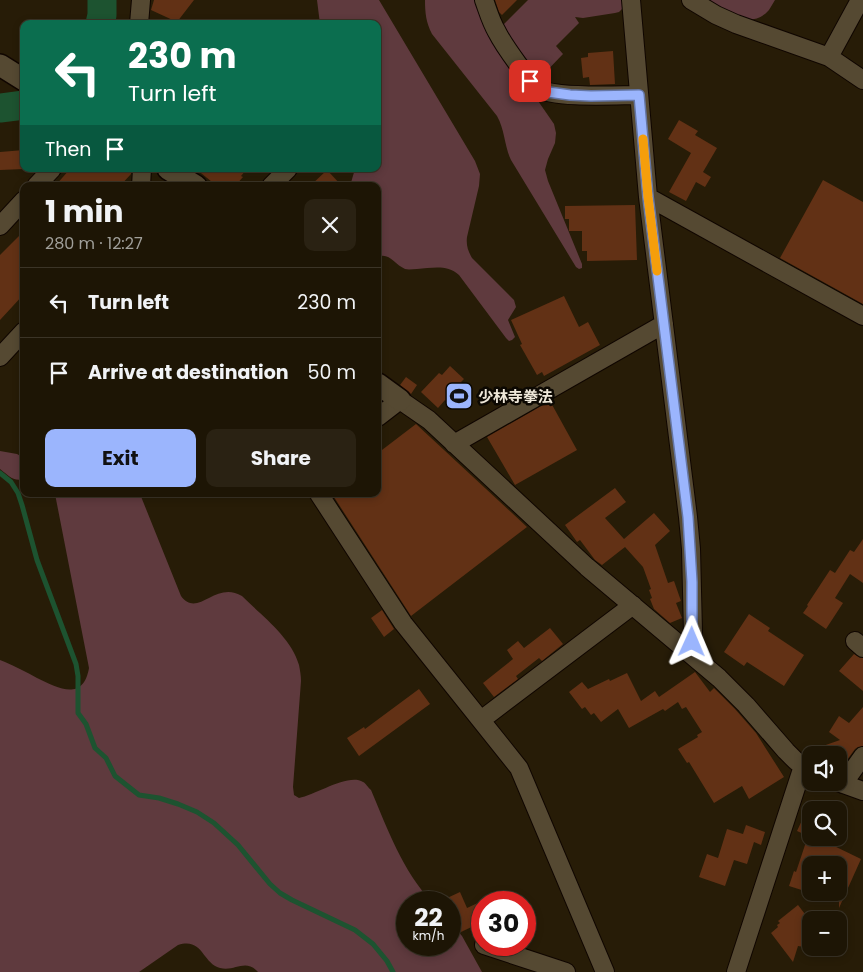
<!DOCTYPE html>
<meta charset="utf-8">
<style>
body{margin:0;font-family:Poppins,"Noto Sans JP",sans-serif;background:#2a2213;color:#f1f3f6;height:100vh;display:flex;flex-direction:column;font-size:19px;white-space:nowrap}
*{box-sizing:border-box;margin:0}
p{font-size:16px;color:#a09f9a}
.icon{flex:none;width:28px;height:28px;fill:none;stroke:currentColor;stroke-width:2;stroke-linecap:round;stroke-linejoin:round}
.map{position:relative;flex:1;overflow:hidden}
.panel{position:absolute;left:20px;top:182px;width:361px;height:315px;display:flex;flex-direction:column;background:#1d1505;border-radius:10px;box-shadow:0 2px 8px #0003,0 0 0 1px #3b3427}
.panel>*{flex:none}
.banner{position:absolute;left:20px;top:20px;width:361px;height:152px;border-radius:10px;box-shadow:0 2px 8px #0003,0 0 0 1px #3b3427;background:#0b6e4f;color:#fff;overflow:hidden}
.tools{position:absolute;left:802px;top:746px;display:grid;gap:10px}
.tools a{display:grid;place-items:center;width:45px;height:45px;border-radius:10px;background:#1d1505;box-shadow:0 2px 8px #0003,0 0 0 1px #3b3427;font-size:25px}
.speed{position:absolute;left:396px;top:891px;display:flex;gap:10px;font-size:25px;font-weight:700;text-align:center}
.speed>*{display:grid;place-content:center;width:65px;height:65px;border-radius:50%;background:#1d1505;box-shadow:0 2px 8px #0003,0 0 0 1px #3b3427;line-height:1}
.speed small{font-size:12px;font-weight:400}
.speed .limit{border:8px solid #d22;background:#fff;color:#111}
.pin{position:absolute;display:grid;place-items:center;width:42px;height:42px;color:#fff;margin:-21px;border-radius:10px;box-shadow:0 2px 8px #0006}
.me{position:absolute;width:55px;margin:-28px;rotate:1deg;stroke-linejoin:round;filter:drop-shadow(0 0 4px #0008)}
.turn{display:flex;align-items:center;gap:18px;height:105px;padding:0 25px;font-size:22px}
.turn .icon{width:65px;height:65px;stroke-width:2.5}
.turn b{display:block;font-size:35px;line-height:42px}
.then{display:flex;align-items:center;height:48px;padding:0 25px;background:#0003;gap:10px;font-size:19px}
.round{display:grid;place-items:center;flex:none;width:52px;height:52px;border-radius:10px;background:#2a2213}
.headline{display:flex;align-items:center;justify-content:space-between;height:85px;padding:0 25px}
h1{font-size:30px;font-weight:700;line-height:38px}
.cta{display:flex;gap:10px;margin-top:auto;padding:10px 25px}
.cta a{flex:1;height:58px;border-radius:10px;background:#9bb5fd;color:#111;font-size:20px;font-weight:700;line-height:58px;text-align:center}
.cta a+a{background:#2a2213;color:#f1f3f6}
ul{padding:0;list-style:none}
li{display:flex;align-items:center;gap:15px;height:70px;padding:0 25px;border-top:1px solid #3b3427}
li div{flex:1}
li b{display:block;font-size:19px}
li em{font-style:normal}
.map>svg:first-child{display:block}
.green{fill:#5f3a3e}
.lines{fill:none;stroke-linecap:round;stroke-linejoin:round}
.stream{stroke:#1d5330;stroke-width:5}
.river{stroke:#1d5330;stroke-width:29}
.building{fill:#623115}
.minor-casing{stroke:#100600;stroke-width:20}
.tertiary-casing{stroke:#100600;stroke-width:24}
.minor{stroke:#554932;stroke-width:18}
.tertiary{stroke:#554932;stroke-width:21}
.route-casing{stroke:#6576a4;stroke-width:12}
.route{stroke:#9bb5fd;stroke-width:9}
.slow{stroke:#f59e0b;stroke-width:9}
.labels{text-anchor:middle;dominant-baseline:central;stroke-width:5;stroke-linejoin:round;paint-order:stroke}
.poi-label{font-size:15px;font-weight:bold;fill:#eee7d9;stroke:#0c0802;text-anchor:start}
</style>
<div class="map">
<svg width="863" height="972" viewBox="0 0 863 972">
<rect width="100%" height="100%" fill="#271c07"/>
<path class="green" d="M317,0h62l96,161 5,13 -1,12 -12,51c-1,8 1,14 5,21l42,42 2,7 -8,13 7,17 -3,3 -3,1 -3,-3 -47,-63c-12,-11 -27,-7 -42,-6 -4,0 -8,1 -12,0 -10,-4 -16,-17 -27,-12v-71h-28l5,-17h23v-145h-58z
M425,0h54l21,46 54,78 2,9 -1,10 -7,16 -3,11 3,11 34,83v4l-3,1 -3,-2 -65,-107c-7,-15 -6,-30 -14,-44l-65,-82c-6,-12 -7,-21 -7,-34z
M528,0h95l-1,9 -3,3 -4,1 -32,5 -8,-1 4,6 -23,23 7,8 -26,27 -37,-53z
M703,0h72c-2,3 -4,7 -6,10 -19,22 -47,0 -66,-10z
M0,451l17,3 7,4v21c-11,3 -16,-4 -24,-10z
M55,494h85l41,102c17,23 34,-16 61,0 20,20 49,41 57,69 1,5 2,11 2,16l-8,106 1,8 5,3c17,-3 49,-25 64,-16 3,1 5,6 8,8 17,40 31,80 61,112h-24v43h42v-23l12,14 20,36h-224c-13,-14 -23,0 -38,-4 -18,-5 -17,-31 -42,-23l-39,27h-139v-312l5,2c11,5 22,10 32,16 21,10 46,24 52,-10z"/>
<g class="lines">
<path class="stream" d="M0,473l11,9 7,11 4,12 15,55 39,104 2,12v37l8,11 9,24 11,10 9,18 24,19 20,3 19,6 19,8 17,11 24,22 32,39 10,9 12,7 63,30 18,14 14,17 6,11"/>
<path class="river" d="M100,24l2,-9v-15
M0,108l24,-3"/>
</g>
<path class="building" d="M154,0h40l-17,22 -26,-12z
M495,0h22l-15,15 -3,-3z
M613,51l2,33 -25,1 -1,-8 -6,1 -2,-20 7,-1v-4z
M679,120l19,11 -3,4 22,13 -14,24 8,5 -6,10 -9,-5 -10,19 -17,-9 22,-39 -23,-14z
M24,150v19l-24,1v-18z
M70,169h61v5l-11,12h-65z
M196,169h51l-6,7 2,1 -8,9h-18z
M327,170l15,16h-32z
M823,180l40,22v102l-83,-46z
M635,205l2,55 -50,1v-10h-5v-20h-13v-12h-4v-13z
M24,231v63l-24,26v-65z
M564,296l15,31 9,-5 12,23 -56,31 -2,-4 -5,3 -17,-30 2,-1 -11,-24z
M450,366l14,13 -3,3 11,10 -16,17 -11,-9 -7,8 -17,-16 18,-19 3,2z
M406,377l11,8 -6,9 -11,-9z
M550,401l27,49 -62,35 -28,-48z
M416,424l111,103 -116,89 -79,-122h46v-41z
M615,488l11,14 -21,16 19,21 30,-26 16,18 -15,14 13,38 6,-2 7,20 -5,2 6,15 -12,5 -16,-14 -4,-10 2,-1 -3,-8 2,-1 -8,-22 -18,-20 -23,18 -7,-5 -15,-20 -3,2 -12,-17z
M863,539v44l-13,-9 -15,24 8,5 -17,26 -23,-16 5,-7 -1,-1 23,-35 5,3 15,-23 4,2z
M382,610l12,19 -10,8 -13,-19z
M749,614l21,14 -2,3 36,24 -20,31 -37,-24 -3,4 -20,-14z
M550,628l13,16 -21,17 -3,-3 -23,18 2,3 -24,18 -11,-14 30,-24 -6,-9 11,-9 6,7z
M854,654l6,4h3v33l-24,-20z
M695,672l15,20 4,-4 21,21 21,24 28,44 -35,22 -7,-13 -28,17 -25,-41 -2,1 -9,-14 20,-12 -1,-2 5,-3 -16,-25 -4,2 -4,-7 -13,9 -2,-2 -34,19 -11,-19 -17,13 -7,-9 -3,2 -6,-8 -3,2 -13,-17 13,-10 6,7 21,-10 1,2 17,-8 14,28 14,-10 4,6z
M419,689l11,15 -71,52 -12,-18 17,-11 1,2z
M863,707v39l-5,1 -3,2 -8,11 -8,3v-8h-33l-3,-2 37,-13 -11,-8 10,-16 10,7z
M811,801v37h22l-3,6 31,15 -22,49v-43h-28v28l-22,-7 5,-15 2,1 12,-36 -11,-5z
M746,825l19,7 -4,13 -7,-3 -7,22 -13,-4 -9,26 -26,-9 8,-23 11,4 9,-29 16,5z
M460,892l7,16 15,-7v21l-21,10 -11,-22v-8h-3l-2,-3z
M798,905l13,17 -7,6 4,6 -4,13 -6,-1 -5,16 -22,-29 7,-6 -1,-2 3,-2 -2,-2z"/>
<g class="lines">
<g class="minor-casing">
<path id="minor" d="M484,0c4,11 7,22 13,32 6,12 15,24 23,35 5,7 10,16 17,21 18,11 80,7 102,7
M631,0l17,197 40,320 3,32 2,84 -1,9 -7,8
M691,0l25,15 20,9 93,33 34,23
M139,24l2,-24
M829,57l31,-57
M36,186l16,-17
M141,186l1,-17
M271,186l17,-17
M648,197l215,119
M0,226l24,-26
M0,357l24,-26
M378,417l22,-17 29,20 158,147 132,111 27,27 40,46 10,10 15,10
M454,444l210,-120
M319,494l84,129 116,145 86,204
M855,641l8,7
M481,720l152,-115
M838,782l25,9
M843,784l20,-28
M484,945l82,27
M736,972l67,-206"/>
</g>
<g class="tertiary-casing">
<path id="tertiary" d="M0,65l24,15
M168,169l28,17
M378,384l22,16"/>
</g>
<use href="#minor" class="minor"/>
<use href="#tertiary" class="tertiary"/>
</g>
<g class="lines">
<g class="route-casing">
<path id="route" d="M530,81l8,7 10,4 22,3 21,1 48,-1 9,102 40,320 4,65v60"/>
</g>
<use href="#route" class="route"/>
<path class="slow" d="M643,139l5,58 9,74"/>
</g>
<defs>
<g id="stadium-square" transform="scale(1.4375)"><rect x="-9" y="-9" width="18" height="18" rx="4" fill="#9bb5fd" stroke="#0c0802"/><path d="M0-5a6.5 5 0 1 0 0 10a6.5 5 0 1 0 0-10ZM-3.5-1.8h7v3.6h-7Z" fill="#111"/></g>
</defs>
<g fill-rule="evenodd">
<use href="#stadium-square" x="459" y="396"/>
</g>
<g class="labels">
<g class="poi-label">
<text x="478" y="396">少林寺拳法</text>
</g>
</g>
</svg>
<div class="tools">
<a><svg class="icon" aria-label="sound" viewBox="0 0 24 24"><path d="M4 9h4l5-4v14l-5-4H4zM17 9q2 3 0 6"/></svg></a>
<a><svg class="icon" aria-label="search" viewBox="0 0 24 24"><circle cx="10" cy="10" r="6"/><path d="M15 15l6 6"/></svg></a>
<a>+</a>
<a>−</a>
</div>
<div class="speed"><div>22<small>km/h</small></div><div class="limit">30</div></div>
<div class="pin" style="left:530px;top:81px;background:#d93025"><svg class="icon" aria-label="arrive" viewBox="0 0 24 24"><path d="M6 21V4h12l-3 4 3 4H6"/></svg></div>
<svg class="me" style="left:692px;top:642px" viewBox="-20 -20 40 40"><path d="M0-17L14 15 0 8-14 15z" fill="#9bb5fd" stroke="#fff" stroke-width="4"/></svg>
<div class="banner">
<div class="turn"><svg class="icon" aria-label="left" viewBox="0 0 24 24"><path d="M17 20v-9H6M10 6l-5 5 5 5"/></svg><div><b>230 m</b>Turn left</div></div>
<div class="then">Then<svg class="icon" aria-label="arrive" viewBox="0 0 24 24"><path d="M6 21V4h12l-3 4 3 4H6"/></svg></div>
</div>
<section class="panel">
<div class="headline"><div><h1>1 min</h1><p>280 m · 12:27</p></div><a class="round"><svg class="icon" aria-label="close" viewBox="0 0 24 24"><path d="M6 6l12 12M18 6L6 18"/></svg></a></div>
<ul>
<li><svg class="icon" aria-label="left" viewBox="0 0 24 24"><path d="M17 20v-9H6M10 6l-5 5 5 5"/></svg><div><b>Turn left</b></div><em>230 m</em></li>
<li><svg class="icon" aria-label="arrive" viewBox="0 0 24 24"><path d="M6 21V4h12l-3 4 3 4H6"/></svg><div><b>Arrive at destination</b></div><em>50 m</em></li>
</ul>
<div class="cta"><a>Exit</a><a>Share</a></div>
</section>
</div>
